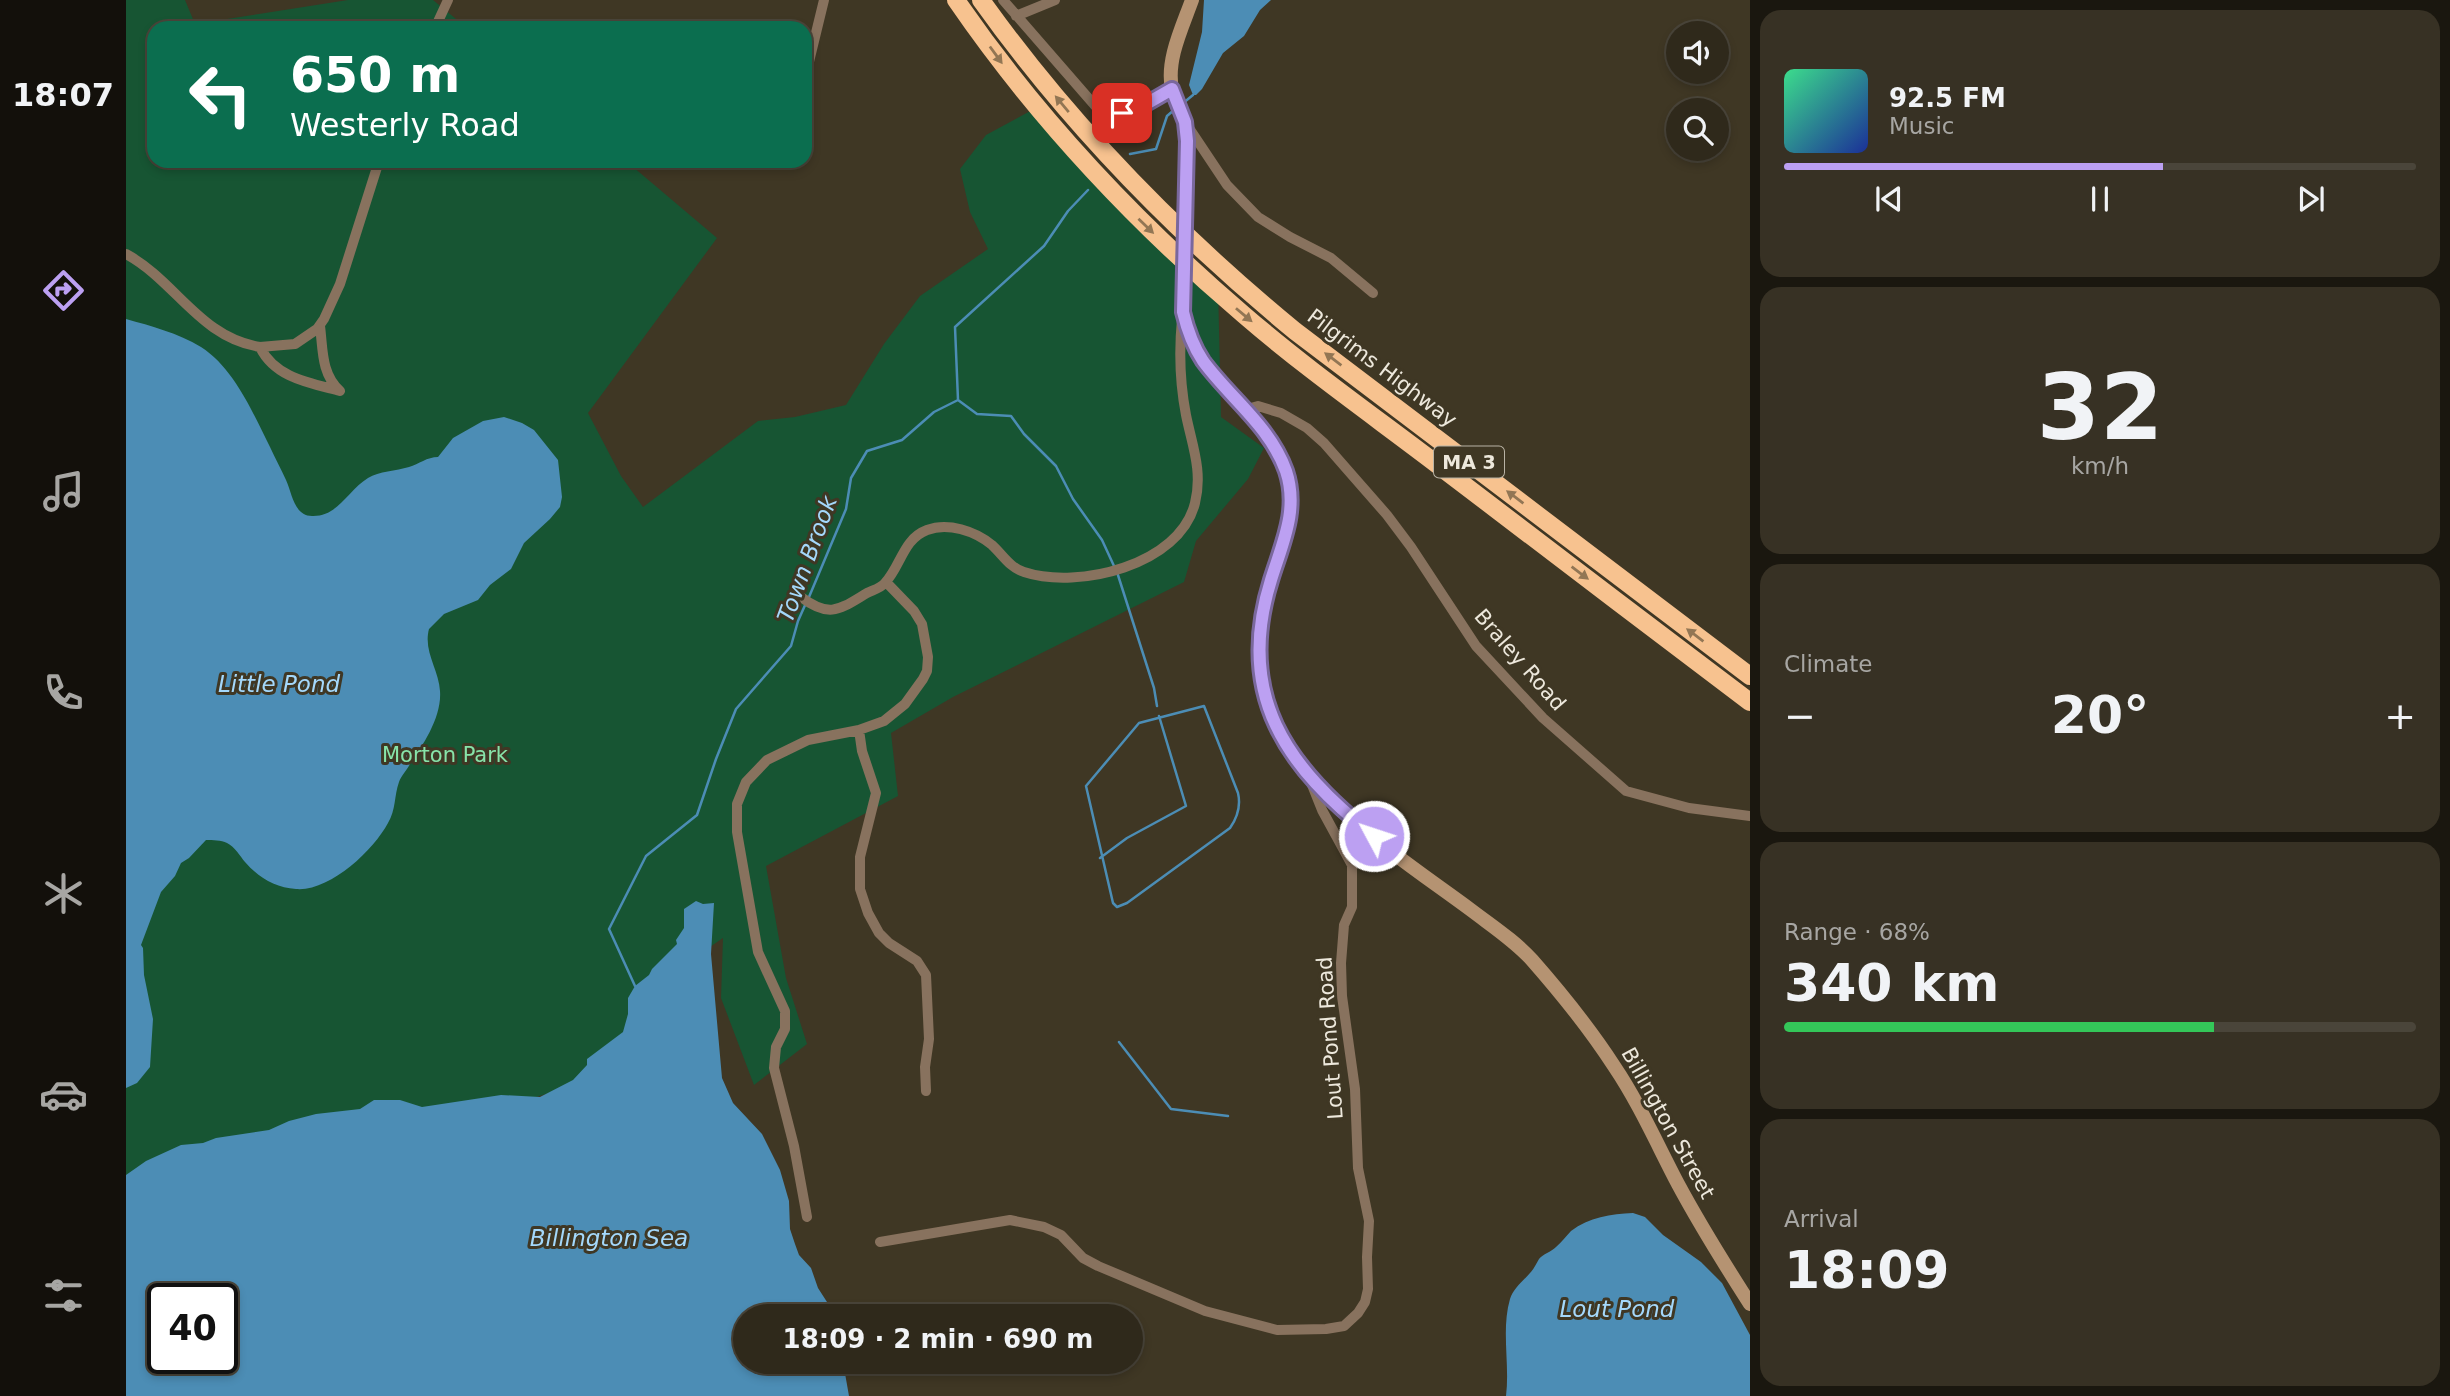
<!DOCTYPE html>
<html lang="en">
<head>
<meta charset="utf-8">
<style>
  :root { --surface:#2f291b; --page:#373124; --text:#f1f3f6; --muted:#a7a6a3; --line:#4a453a; --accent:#bca0f2 }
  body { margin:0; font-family:"DejaVu Sans",sans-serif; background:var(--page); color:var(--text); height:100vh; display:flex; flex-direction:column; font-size:26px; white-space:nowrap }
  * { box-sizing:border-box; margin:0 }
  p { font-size:23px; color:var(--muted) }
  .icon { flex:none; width:38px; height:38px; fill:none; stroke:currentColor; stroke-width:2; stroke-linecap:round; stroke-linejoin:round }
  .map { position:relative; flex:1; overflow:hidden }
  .details { display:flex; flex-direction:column; gap:10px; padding:10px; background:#1a170f; width:700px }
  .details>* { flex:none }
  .guide { position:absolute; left:21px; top:21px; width:665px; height:147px; border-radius:21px; box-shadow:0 4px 10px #0003,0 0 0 2px var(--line); background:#0b6e4f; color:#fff; overflow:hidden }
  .controls { position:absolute; left:1540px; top:21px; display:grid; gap:14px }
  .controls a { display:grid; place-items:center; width:63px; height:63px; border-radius:50%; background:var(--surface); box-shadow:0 4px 10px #0003,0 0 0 2px var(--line); font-size:35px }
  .speed { position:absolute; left:21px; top:1283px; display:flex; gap:14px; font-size:35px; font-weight:700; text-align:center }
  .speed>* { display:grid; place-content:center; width:91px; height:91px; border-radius:50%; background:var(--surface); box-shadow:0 4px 10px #0003,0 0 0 2px var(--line); line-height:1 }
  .speed .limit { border:4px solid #111; border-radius:10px; background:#fff; color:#111 }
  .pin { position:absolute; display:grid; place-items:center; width:60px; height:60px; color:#fff; margin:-30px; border-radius:14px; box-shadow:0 4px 10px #0006 }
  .me { position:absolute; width:77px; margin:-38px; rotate:310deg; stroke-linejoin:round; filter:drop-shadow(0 0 5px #0008) }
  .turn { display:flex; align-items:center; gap:24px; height:147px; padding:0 28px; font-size:32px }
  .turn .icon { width:91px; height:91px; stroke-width:2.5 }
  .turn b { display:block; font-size:49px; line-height:60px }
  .big { font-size:52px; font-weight:600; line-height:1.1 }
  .details .tile { flex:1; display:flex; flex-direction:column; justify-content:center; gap:10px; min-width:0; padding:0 24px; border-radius:21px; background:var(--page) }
  .details .dial { align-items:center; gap:0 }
  .dial b { font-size:91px; line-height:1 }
  .song { display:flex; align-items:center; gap:21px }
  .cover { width:84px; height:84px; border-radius:10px; background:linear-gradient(135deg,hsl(150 70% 55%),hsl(230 70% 35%)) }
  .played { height:7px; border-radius:4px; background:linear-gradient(90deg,var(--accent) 60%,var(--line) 60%) }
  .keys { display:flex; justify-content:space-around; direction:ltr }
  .heat { display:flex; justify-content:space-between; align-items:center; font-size:38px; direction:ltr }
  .charge { height:10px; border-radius:5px; background:linear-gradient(90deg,#34c759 68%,var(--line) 0) }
  .trip { position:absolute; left:607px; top:1304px; width:410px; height:70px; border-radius:35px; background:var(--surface); box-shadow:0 4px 10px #0003,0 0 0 2px var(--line); font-weight:600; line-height:70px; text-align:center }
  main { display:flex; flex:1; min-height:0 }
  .menu { display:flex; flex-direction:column; width:126px; justify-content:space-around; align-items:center; background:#13100b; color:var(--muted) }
  .menu .icon { width:49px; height:49px }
  .menu .current { color:var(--accent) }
  .menu b { font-size:32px; color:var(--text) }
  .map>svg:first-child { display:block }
  .green { fill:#175533 }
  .water { fill:#4c8db5; fill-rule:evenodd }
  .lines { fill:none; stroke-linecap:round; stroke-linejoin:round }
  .stream { stroke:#4c8db5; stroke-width:2.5 }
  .street { stroke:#88725e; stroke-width:10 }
  .secondary { stroke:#b59372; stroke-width:14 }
  .highway { stroke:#f7c28f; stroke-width:18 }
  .oneway { fill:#927654 }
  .route-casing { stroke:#7a689d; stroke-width:18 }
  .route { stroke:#bca0f2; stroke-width:12 }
  .labels { text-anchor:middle; stroke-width:6; stroke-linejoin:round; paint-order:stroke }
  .shield { fill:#3f3724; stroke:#b9b3a5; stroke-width:2 }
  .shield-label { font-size:19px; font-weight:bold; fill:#ede8dc }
  .street-label { font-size:21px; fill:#ede8dc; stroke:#3f3724 }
  .park-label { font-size:21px; fill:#87e3a9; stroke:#3f3724 }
  .water-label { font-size:23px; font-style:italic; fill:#a4d8fb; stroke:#3f3724 }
</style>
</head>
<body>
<main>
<nav class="menu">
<b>18:07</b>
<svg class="icon current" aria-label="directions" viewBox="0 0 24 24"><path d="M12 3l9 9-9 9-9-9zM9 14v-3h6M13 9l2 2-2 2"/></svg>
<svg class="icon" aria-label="music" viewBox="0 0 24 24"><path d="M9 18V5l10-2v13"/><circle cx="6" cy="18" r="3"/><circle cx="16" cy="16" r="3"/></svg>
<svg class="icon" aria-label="phone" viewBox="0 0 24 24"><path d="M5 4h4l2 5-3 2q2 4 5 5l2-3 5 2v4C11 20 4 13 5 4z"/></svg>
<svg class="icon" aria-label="climate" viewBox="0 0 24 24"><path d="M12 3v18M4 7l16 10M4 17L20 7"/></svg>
<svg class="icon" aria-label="car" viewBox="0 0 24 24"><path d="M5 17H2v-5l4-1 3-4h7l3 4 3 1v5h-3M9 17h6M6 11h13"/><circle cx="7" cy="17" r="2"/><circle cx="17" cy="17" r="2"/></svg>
<svg class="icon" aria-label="filters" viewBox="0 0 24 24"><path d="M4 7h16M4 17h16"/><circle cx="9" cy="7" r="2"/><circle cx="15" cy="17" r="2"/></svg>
</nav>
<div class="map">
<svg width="1624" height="1396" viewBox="0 0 1624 1396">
  <rect width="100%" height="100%" fill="#3f3724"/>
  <path class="green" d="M0,0H59L69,24L222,0H307L341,28H28V161H500L591,238L462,413L495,476L517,507L632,421L669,417L720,405L758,344L794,296L862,249L844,212L834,169L860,135L908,109L1092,285L1095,417L1138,448L1122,479L1070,541L1058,582L827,697L765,733L772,796L640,866L660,978L681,1044L628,1085L595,998L597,938L559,964L530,999L445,1086L401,1100L0,1243Z"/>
  <path class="water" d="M1078,0H1145L1134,10L1118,36L1097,53L1076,89L1070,95H1067L1063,85L1076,32Z
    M0,319C25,326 52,333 75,347C108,368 127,413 144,447C149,458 155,469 160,480C166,493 168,516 186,516C212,517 222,490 242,478C253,471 270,471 283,467C293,464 301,457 312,457L327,438L357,421L378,417L396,423L408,430L432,460L436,497L434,507L424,519L398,543L385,569L364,585L352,600L318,614L303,629C297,651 313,670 314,691C316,717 297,745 284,764C281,770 275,776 273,782C268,796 270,810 262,823C247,851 203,892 170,889C149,888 132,877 119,862C114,856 109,847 101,843C95,840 87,840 80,840L63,858L55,863L49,876L35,892L15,945L17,948L18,975L27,1019L24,1067L11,1083L0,1088Z
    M570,901L577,904L588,903L585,954L596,1078L607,1103L636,1134L654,1170L663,1201L664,1229L669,1244L673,1255L685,1268L692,1288L710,1316H620V1362H717L723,1396H0V1175L20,1161L55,1145L77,1143L90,1138L143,1130L163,1121L190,1114L234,1109L248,1100H274L296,1107L375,1095L414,1097L447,1080L461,1065V1059L497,1032L502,1014V998L509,986L523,975L526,969L551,944L550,940L558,928V909ZM96,1298V1358H37V1298Z
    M1507,1213L1519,1217L1537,1235L1575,1262L1596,1283L1624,1335V1396H1380C1384,1364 1375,1330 1384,1299C1387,1289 1397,1281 1404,1273C1408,1269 1410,1264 1413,1259C1417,1254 1425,1252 1430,1247C1436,1242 1440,1236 1445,1231C1463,1217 1485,1214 1507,1213Z"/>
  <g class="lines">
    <path class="stream" d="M1056,104L1067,95
      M1004,154L1030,149L1041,116L1048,110
      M832,400L851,414L885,416L898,434L930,466L947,499L976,540L988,566
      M991,572L1028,688L1031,706
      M683,597L720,509L725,478L741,451L776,440L808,412L832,400L829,327L918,246L942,211L962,190
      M1078,706L1112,793C1115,806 1111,818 1104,828L1001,903L991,907L987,903L960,786L1013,723Z
      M974,858L1001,838L1060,806L1033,716
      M509,986L483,929L520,856L571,815L590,759L610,709L665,646L672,621L680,603
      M993,1042L1045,1109L1102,1116"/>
    <path class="street" d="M877,0L971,108C1000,119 1022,103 1046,89
      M890,16L929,0
      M309,28L322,0
      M679,78L698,0
      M1061,125L1101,185L1132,217L1164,237L1205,258L1247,293
      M0,254C50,281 73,337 134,347C149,378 184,383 214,391
      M194,326C197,349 195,374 214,391
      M134,347L169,344L191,329L198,319L214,284L253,161
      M1121,409L1132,406L1155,413L1181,428L1198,443L1261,515L1285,547L1350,646L1417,718L1500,791L1563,808L1624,816
      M675,597C704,619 714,609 741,593C747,590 755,588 759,583C775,566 777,539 801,530C822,522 849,531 866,545C876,554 884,568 898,572C952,590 1054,565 1069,503C1077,471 1066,445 1060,415C1054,384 1053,350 1056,319
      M733,730L736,751L750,793L734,857V889L742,913L753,933L763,943L791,961L800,975L803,1039L799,1067L800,1091
      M681,1217L668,1146L648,1068L650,1047L659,1029V1011L632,952L611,832V804L620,782L641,760L682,740L733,730L758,721L779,704L797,679L801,671L802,657L796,624L788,611L760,582
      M754,1242L884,1220L918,1227L935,1235L957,1258L972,1266L1079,1311L1151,1330L1200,1329L1218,1326L1232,1313L1239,1302L1242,1289L1241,1257L1243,1221L1232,1168L1229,1089L1216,996L1215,963L1218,925L1226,907V865L1196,810L1186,785"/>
    <path class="secondary" d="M1066,0C1056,28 1040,60 1046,89C1051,109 1060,119 1061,141L1057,312C1062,330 1067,347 1078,362C1108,402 1154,433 1163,486C1168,518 1157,545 1147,575C1128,630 1128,687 1157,740C1194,808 1283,864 1345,910C1366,926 1389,941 1406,960C1435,993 1464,1029 1488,1066C1513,1103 1531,1144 1552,1184C1574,1225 1599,1265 1624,1304"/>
    <path class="highway" d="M830,0C911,118 1009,222 1118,315C1177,366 1242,412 1304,459C1411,541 1517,621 1624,702
      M855,0C944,125 1051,234 1169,331L1624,676"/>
  </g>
  <defs><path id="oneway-solid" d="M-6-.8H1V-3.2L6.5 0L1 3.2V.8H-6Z" transform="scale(1.75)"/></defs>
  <g class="oneway">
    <use href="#oneway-solid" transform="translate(870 55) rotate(54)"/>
    <use href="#oneway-solid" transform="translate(936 104) rotate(-130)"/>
    <use href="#oneway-solid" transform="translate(1020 226) rotate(44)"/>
    <use href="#oneway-solid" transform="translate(1118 315) rotate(40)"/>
    <use href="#oneway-solid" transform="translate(1207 359) rotate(-143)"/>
    <use href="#oneway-solid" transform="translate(1389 497) rotate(-143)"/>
    <use href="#oneway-solid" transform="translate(1454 573) rotate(37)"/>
    <use href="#oneway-solid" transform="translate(1569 635) rotate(-143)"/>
  </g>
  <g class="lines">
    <g class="route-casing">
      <path id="route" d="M996,113L1013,108L1046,89L1059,122L1061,141L1057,312C1061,329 1067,346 1077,361C1104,398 1144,426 1160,471C1173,510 1156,544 1145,580C1109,695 1160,767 1248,836"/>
    </g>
    <use href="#route" class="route"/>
  </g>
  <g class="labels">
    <rect class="shield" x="1308" y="446.5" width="70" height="31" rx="5"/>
    <g class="shield-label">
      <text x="1343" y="469">MA 3</text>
    </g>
    <g class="street-label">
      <text transform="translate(1256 368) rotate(37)" y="7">Pilgrims Highway</text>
      <text transform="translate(1394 660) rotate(49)" y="7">Braley Road</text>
      <text transform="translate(1204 1038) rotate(-94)" y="7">Lout Pond Road</text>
      <text transform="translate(1542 1123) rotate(61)" y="7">Billington Street</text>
    </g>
    <g class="park-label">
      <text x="319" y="762">Morton Park</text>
    </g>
    <g class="water-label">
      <text transform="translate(681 559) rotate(-70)" y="8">Town Brook</text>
      <text x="153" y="692">Little Pond</text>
      <text x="483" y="1246">Billington Sea</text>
      <text x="1491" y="1317">Lout Pond</text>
    </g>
  </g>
</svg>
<div class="controls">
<a><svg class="icon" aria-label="sound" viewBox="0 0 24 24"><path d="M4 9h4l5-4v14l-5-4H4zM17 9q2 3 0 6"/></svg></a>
<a><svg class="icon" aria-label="search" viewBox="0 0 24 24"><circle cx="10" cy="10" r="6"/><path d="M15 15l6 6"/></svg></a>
</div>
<div class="speed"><div class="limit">40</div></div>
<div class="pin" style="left:996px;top:113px;background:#d93025"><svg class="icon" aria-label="arrive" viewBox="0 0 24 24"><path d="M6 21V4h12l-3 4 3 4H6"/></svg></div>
<svg class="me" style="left:1248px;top:836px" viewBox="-20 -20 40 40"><circle r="17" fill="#bca0f2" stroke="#fff" stroke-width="3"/><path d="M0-11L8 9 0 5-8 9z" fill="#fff"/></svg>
<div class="trip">18:09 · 2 min · 690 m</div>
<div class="guide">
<div class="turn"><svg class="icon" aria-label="left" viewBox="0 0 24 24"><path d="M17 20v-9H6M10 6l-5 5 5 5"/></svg><div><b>650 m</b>Westerly Road</div></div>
</div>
</div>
<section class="details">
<div class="tile">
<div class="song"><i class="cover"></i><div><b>92.5 FM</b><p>Music</p></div></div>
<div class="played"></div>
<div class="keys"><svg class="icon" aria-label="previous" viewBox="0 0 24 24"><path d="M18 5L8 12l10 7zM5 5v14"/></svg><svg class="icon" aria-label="pause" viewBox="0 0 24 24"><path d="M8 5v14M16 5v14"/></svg><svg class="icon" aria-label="next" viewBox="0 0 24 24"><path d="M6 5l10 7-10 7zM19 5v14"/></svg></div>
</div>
<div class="tile dial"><b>32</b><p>km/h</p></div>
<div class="tile"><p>Climate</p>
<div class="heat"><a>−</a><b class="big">20°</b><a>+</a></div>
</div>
<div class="tile"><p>Range · 68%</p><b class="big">340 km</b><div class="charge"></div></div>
<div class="tile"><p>Arrival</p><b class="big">18:09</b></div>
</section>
</main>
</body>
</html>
